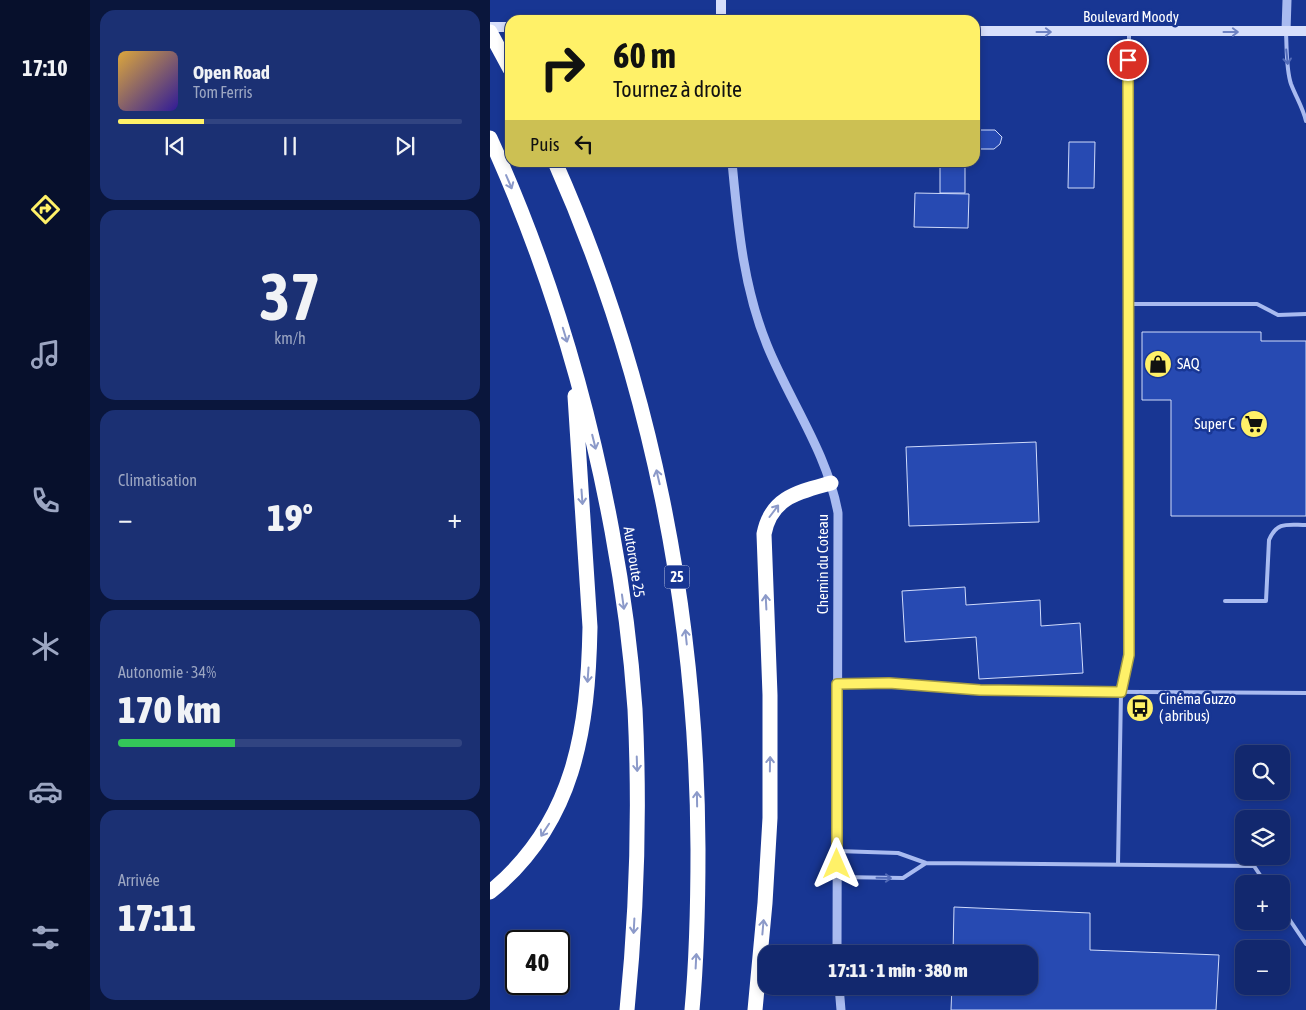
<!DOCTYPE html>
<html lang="fr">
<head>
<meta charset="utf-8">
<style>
  :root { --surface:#12286e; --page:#1b3073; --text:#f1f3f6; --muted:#9ca6c2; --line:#314481; --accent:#fff168 }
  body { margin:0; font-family:"Asap Condensed",sans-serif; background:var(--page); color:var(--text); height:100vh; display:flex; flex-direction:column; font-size:19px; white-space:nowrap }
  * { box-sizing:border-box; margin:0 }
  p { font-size:16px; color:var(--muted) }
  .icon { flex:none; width:28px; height:28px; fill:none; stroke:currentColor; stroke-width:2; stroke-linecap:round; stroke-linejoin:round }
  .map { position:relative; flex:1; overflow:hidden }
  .details { display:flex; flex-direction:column; gap:10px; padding:10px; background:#0a163c; width:400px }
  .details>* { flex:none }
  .banner { position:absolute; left:15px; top:15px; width:475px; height:152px; border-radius:15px; box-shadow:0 2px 8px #0003,0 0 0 1px var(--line); background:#fff168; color:#111; overflow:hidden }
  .buttons { position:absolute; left:745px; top:745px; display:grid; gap:10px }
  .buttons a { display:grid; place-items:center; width:55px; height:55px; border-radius:10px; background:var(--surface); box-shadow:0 2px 8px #0003,0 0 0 1px var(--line); font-size:25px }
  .speed { position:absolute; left:15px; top:930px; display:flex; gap:10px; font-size:25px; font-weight:700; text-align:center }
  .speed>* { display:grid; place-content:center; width:65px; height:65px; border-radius:50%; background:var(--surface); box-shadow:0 2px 8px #0003,0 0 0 1px var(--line); line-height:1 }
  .speed .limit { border:2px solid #111; border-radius:8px; background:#fff; color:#111 }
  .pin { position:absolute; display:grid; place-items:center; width:42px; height:42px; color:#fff; margin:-21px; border:2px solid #fff; border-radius:50%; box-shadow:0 1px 5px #0007 }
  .me { position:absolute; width:55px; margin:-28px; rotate:0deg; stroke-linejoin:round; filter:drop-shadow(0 0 4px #0008) }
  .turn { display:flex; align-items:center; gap:18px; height:105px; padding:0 25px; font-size:22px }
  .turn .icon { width:65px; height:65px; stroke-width:2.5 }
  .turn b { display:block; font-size:35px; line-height:42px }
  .then { display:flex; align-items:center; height:48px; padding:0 25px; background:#0003; gap:10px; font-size:19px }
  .big { font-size:38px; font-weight:800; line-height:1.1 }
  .details .tile { flex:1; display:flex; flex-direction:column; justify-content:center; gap:8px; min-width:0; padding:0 18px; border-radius:15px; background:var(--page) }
  .details .dial { align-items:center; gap:0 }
  .dial b { font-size:65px; line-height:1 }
  .song { display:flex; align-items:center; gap:15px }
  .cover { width:60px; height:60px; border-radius:8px; background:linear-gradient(135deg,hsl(40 70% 55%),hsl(250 70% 35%)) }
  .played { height:5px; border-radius:2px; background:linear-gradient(90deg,var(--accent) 25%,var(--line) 25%) }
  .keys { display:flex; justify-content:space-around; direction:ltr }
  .heat { display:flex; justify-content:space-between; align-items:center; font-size:28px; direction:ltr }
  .charge { height:8px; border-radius:4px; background:linear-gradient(90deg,#34c759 34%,var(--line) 0) }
  .trip { position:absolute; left:268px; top:945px; width:280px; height:50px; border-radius:15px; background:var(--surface); box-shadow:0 2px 8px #0003,0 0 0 1px var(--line); font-weight:800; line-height:50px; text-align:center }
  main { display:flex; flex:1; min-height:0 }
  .tab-bar { display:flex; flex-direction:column; width:90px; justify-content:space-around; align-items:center; background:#07102c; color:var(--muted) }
  .tab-bar .icon { width:35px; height:35px }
  .tab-bar .selected { color:var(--accent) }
  .tab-bar b { font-size:22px; color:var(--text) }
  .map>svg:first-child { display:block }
  .building { fill:#274ab2; stroke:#d0dbfb }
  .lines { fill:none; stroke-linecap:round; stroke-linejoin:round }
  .service { stroke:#a9bbf0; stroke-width:4 }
  .tertiary { stroke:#a9bbf0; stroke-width:9 }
  .secondary { stroke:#d7dffb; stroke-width:10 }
  .motorway { stroke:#fff; stroke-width:15 }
  .oneway { stroke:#6e82c2 }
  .oneway2 { stroke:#526bb8 }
  .oneway3 { stroke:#8c9ac9 }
  .route-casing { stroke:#a69d44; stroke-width:12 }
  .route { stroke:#fff168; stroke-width:9 }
  .labels { text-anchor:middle; stroke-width:5; stroke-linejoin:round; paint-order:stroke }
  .shield { fill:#183693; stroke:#bac3df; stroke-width:1 }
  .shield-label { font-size:14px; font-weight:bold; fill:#fff }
  .street-label { font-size:15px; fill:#fff; stroke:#183693 }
  .poi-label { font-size:15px; fill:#fff; stroke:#183693; text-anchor:start }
</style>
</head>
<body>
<main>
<nav class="tab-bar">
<b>17:10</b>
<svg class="icon selected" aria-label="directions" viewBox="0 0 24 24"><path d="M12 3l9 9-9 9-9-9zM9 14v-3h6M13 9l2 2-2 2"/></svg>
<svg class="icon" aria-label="music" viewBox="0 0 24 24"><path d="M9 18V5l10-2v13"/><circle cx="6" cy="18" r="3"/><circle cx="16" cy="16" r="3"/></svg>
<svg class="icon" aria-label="phone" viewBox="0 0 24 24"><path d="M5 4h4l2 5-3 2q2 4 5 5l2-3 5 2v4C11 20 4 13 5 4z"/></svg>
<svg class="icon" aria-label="climate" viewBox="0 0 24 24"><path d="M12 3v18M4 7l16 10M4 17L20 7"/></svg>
<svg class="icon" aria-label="car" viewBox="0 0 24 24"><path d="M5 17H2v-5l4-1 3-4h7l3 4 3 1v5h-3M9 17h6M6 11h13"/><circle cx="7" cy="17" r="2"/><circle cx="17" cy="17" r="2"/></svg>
<svg class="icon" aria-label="filters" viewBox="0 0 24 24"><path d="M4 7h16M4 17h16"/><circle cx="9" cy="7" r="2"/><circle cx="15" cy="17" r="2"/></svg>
</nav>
<section class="details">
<div class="tile">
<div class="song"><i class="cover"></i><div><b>Open Road</b><p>Tom Ferris</p></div></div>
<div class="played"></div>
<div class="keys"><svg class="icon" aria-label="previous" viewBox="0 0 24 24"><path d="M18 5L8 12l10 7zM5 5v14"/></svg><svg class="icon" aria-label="pause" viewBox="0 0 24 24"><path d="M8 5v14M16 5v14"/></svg><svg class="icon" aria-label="next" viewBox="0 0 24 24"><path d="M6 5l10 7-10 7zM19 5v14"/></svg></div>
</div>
<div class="tile dial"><b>37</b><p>km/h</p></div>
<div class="tile"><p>Climatisation</p>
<div class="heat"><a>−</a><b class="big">19°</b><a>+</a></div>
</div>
<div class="tile"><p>Autonomie · 34%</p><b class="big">170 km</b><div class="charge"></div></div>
<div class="tile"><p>Arrivée</p><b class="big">17:11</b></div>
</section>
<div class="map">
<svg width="816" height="1010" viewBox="0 0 816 1010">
  <rect width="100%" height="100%" fill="#183693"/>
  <path class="building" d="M485,130H505L512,137L510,144L504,149H485Z
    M579,142H605L604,188H578Z
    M450,162H475V193H450Z
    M425,193L479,194L478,228L424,227Z
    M652,332H771V341H816V516H681V400H652Z
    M546,442L549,522L419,526L416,447Z
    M475,587L476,605L550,600L551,626L590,623L593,673L489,679L486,637L415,642L412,591Z
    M464,907L600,913V950L729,955L726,1010H461L462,986H539V954H463Z"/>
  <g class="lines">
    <path class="service" d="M796,33C797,50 796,69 801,84C806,97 813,108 816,121
      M354,162L356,163
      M640,304H767L788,315L816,314
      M735,601H776L779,540C787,521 798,525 816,525
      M349,684L399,683L490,691L816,693
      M347,851L408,853L436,863L764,866L776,884
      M628,864L631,692L639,655V32
      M348,877L413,878L436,863
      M791,907L816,944"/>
    <path class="tertiary" d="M796,31L797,0
      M242,162C248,225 253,286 277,345C300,402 337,452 348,513L347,954
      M349,986L351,1010"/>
    <path class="secondary" d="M231,0V20
      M0,27H20
      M485,31H816"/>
    <path class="motorway" d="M0,32L20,69
      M0,138C57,263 97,396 122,531C133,590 141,650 145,709C150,810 147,910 137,1010
      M65,162C161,378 207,613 208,849C208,903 207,956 202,1010
      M0,892C85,823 98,729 100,627L85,396
      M265,1010L275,903L280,818V695L274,534C281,497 309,492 341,483"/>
  </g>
  <defs><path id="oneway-shaft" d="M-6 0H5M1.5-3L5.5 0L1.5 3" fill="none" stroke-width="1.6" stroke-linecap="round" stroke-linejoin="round" transform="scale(1.25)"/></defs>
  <g class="oneway">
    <use href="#oneway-shaft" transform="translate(554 32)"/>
    <use href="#oneway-shaft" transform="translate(741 32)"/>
  </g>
  <g class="oneway2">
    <use href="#oneway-shaft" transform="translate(797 57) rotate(84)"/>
    <use href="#oneway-shaft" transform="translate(394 878) rotate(1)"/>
  </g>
  <g class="oneway3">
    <use href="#oneway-shaft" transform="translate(19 182) rotate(67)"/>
    <use href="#oneway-shaft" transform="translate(75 335) rotate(73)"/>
    <use href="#oneway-shaft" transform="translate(104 442) rotate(76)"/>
    <use href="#oneway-shaft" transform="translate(168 477) rotate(-103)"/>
    <use href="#oneway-shaft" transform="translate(92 497) rotate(86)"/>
    <use href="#oneway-shaft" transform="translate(284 511) rotate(-53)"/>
    <use href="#oneway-shaft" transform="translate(133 602) rotate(82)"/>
    <use href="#oneway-shaft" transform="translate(276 602) rotate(-93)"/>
    <use href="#oneway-shaft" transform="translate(196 637) rotate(-96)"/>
    <use href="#oneway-shaft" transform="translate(98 675) rotate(94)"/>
    <use href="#oneway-shaft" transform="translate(147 764) rotate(88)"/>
    <use href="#oneway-shaft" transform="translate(280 764) rotate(-89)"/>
    <use href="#oneway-shaft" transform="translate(207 799) rotate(-91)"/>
    <use href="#oneway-shaft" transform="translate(55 830) rotate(123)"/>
    <use href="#oneway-shaft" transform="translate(144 926) rotate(93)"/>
    <use href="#oneway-shaft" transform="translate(273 927) rotate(-85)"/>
    <use href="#oneway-shaft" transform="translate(206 961) rotate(-87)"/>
  </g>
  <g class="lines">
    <g class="route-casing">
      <path id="route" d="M347,864V684L399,683L490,690L631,692L639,655L638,60"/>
    </g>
    <use href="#route" class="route"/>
  </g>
  <defs>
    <g id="shop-disc" transform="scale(1.4375)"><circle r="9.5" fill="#fff168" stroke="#183693"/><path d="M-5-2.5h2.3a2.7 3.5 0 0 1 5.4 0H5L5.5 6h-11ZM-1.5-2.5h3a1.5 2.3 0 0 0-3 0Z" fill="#111"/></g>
    <g id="supermarket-disc" transform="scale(1.4375)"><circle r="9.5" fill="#fff168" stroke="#183693"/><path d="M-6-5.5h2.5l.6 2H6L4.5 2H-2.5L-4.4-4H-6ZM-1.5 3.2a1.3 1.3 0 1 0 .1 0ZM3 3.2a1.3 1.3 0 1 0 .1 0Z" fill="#111"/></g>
    <g id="bus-disc" transform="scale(1.4375)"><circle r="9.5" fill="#fff168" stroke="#183693"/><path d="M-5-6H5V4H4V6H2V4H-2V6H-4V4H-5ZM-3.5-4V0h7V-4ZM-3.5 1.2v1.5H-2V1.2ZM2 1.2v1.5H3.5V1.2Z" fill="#111"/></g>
  </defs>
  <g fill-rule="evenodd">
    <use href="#shop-disc" x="668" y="364"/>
    <use href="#supermarket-disc" x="764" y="424"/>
    <use href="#bus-disc" x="650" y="708"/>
  </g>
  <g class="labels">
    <rect class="shield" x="174.5" y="565.5" width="25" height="23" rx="4"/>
    <g class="shield-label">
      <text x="187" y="582">25</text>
    </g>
    <g class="street-label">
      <text x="641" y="22">Boulevard Moody</text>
      <text transform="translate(144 562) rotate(81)" y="5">Autoroute 25</text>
      <text transform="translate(333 564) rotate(-90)" y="5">Chemin du Coteau</text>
    </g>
    <g class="poi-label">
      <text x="687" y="369">SAQ</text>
      <text x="745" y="429" text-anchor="end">Super C</text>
      <text x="669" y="704">Cinéma Guzzo<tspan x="669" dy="17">( abribus)</tspan></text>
    </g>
  </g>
</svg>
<div class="buttons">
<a><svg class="icon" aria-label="search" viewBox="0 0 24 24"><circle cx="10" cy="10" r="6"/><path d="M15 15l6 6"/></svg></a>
<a><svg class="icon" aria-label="layers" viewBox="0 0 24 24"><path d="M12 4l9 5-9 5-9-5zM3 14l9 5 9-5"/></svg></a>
<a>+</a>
<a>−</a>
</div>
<div class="speed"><div class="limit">40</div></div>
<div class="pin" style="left:638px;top:60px;background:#d93025"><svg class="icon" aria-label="arrive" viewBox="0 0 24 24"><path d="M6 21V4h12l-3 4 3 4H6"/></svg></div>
<svg class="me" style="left:347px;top:864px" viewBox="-20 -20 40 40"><path d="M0-17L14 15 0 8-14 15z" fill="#fff168" stroke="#fff" stroke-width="4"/></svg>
<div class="trip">17:11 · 1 min · 380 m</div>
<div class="banner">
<div class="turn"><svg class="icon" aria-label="right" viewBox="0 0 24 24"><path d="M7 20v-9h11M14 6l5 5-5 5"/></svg><div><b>60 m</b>Tournez à droite</div></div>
<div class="then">Puis<svg class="icon" aria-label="left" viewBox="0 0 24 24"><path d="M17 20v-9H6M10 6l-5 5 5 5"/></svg></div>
</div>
</div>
</main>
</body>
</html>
